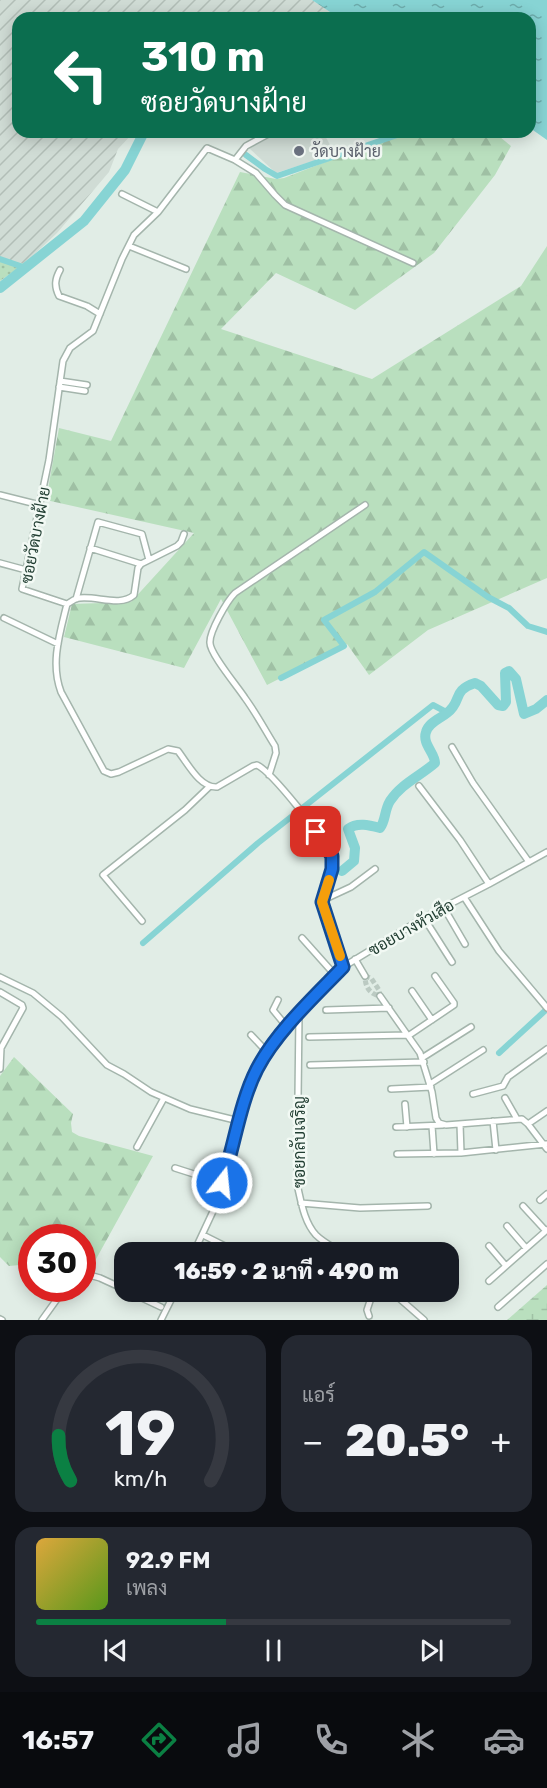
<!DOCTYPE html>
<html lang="th">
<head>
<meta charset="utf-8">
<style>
  :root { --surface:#171b24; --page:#242831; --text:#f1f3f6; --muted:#9ea1a6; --line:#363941; --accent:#0b8043 }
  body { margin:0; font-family:Rubik,Sarabun,sans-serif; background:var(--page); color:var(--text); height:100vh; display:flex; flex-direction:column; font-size:22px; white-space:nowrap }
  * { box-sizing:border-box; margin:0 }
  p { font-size:20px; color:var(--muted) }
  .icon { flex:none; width:33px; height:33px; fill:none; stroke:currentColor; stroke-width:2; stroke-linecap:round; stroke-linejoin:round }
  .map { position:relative; height:1320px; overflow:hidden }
  .side { display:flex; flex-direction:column; gap:15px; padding:15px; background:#0d0f14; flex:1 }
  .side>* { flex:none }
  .banner { position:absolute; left:12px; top:12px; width:524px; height:126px; border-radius:18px; box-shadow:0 3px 15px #0003; background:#0b6e4f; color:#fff; overflow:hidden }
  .speed { position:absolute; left:18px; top:1224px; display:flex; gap:12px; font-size:30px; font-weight:700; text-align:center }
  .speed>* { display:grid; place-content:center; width:78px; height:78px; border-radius:50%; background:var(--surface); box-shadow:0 3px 15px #0003; line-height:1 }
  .speed .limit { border:9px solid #d22; background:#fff; color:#111 }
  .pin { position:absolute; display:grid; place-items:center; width:51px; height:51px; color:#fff; margin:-26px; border-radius:12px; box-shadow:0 3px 9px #0006 }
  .me { position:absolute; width:66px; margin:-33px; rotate:16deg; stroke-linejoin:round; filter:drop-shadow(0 0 4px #0008) }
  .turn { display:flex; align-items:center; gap:21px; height:126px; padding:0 30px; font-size:27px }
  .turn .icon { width:78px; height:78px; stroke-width:2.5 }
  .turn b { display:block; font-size:42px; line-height:51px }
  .big { font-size:45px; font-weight:800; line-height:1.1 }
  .side .tile { flex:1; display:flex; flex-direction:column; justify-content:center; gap:9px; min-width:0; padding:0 21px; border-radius:18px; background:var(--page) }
  .side .dial { align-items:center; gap:0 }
  .dial svg { height:156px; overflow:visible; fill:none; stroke:var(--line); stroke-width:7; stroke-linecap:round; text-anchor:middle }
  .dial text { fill:var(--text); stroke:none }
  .song { display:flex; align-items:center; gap:18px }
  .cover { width:72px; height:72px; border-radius:9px; background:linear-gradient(135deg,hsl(40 70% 55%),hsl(90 70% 35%)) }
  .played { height:6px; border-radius:3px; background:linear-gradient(90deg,var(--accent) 40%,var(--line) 40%) }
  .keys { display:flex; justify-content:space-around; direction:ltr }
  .heat { display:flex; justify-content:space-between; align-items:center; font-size:33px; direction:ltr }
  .side .tiles { flex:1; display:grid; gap:15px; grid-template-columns:1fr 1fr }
  .tile:last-child { grid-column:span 2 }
  .trip { position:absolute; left:114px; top:1242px; width:345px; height:60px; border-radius:18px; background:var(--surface); box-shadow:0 3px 15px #0003; font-weight:800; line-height:60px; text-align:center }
  .dock { display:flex; height:96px; justify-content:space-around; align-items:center; background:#090b0e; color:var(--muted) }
  .dock .icon { width:42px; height:42px }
  .dock .selected { color:var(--accent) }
  .dock b { font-size:27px; color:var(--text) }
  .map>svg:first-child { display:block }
  .built { fill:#d0dcd5 }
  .industrial { fill:url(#industrial-furrows) }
  .forest { fill:url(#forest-firs) }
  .wetland { fill:url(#wetland-marsh) }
  .park { fill:url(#park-dots) }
  .water { fill:url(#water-ripples) }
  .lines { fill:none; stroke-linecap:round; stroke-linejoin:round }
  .canal { stroke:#87d4d4; stroke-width:6 }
  .river { stroke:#87d4d4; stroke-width:10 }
  .minor-tunnel { stroke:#bbcac2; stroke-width:5; stroke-dasharray:5 2.5; stroke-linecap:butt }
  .minor-casing { stroke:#a4b5ac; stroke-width:8 }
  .minor { stroke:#fff; stroke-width:5 }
  .route-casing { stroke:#114b97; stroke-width:15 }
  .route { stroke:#1a73e8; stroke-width:10 }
  .slow { stroke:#f59e0b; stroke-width:10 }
  .worship-dot { fill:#6b7280; stroke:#f2f9f4; stroke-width:2 }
  .labels { text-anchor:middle; stroke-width:5; stroke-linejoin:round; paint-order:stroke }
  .worship-label { font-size:16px; fill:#5b616d; stroke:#f2f9f4; text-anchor:start }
  .street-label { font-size:16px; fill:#213e32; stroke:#f2f9f4 }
</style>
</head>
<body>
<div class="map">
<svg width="547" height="1320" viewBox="0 0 547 1320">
  <defs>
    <pattern id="industrial-furrows" width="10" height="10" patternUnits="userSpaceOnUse" patternTransform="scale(1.5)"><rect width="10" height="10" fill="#d0dcd5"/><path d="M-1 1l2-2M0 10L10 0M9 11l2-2" fill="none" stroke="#b2beb7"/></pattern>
    <pattern id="forest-firs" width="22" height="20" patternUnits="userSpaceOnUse" patternTransform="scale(1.5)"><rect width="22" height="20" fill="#b9dfbe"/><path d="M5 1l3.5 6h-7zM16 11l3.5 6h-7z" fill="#9fc0a4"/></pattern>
    <pattern id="wetland-marsh" width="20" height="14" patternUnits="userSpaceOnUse" patternTransform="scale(1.5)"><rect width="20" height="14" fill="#b9dfbe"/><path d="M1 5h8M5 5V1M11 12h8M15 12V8" fill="none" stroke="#9fc0a4"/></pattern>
    <pattern id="park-dots" width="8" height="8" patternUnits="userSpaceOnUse" patternTransform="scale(1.5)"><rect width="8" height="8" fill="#b9dfbe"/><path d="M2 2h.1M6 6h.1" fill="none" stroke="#9fc0a4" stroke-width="1.8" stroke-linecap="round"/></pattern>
    <pattern id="water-ripples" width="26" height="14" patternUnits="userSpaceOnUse" patternTransform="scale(1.5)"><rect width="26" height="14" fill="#87d4d4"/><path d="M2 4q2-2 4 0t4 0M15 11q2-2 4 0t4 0" fill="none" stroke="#6eadad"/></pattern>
  </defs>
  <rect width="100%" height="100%" fill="#e1ede6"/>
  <path class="built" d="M282,132H323L335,154L276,173L249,148Z"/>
  <path class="industrial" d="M0,0H312L339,18H18V132H134L118,149L109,172L57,233L24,264L0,257Z"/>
  <path class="forest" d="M413,132H494L511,146L495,175L434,253L355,310L276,273L221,329L372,379L521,286L547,246V578L428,630L369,675L347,644L267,685L221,599L184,668L64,637L72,604L131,602L194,533L46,500L59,428L111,441L240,172L276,179L284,178L359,149Z
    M14,1057L73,1114L71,1123L72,1132L79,1136L153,1156L90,1270H83L82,1238H32L31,1264L9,1266L0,1257V1076Z"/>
  <path class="wetland" d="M547,1285V1320H507Z"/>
  <path class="park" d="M0,257L24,264L0,281Z"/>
  <path class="water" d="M312,0H547V140L530,128V18H339Z"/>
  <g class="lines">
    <path class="canal" d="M246,155L265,169L277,176L406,132
      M0,259L26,268
      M281,678L344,646L324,620L375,592L424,552L488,597L509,608L528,626L547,632
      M143,943L258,843L433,705L448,713
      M499,1053L547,1009"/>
    <path class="river" d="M0,288L84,221L125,170L144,132
      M342,871L354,861L355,848L348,829C357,822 369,825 380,828C386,820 384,811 390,801C401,784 420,776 435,763C435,753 422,744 426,732C429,722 440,719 447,713C463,701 451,691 475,683L481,686L498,705L503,706L506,702L505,673L509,671L516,679L524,714L536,709L547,700"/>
    <path class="minor-tunnel" d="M365,976L371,978L379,990L380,996C369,994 365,986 365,976Z"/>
    <g class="minor-casing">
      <path id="minor" d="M272,132L246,146L235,160L207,148L158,212L134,235L122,259L93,331L70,348L63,361L49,460L22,589L67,604C60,633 50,663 61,692L104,771L111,774L119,772L168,749L178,751C188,764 200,788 217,787L253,766L257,765C272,772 327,841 332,857C337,872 323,887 323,901C322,914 338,952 343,967
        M235,160L256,173L275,195L285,205L413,263
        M122,194L158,212
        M129,246L186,269
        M60,270C55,279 54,286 59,296L87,306L100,314
        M60,381L87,385
        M59,387L85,391
        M0,495L40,505
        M90,548L141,564
        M0,563L26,570
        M76,599L98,522L142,534L149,560
        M67,604C71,602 75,598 80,598C98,596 120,607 134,595L138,568L141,564L177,546L181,542L184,534
        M4,618L58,644
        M452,747L473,783L529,862
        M269,775L276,753L275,746C265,730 256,713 245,698C238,687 210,654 210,643C209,632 227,601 235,593L365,505
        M419,786L460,840L489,884
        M464,897L499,951L547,1008
        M323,900L351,887L375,869
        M444,908L465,944
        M424,918L452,962
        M142,921L103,875L185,810L209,787
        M302,938L335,975
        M355,959L365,976
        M0,977L33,993L62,1017L107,1065L124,1074L151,1092L190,1109L239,1121
        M412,991L432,1020
        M0,992L22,1005L23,1008L1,1048L0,1069
        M380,996L420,1053L432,1092L436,1118L439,1123L446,1125L522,1119L528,1124L547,1149
        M278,1000L273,1010L287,1027
        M326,1010L389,1008
        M299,1014L297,1184C301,1201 304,1222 316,1235C323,1242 333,1247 341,1252
        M251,1035L268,1053
        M408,1036L454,1005V1003L435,976
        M309,1037L408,1035
        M422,1058L471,1027
        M310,1065L424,1062
        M430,1084L483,1050
        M391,1089L431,1087
        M473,1094L503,1086L508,1077L547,1049
        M505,1098L517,1119
        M405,1104L407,1127
        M493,1121L496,1150
        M460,1124L461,1153
        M528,1124L547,1111
        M432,1126L434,1154
        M396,1127L443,1125
        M137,1147L164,1098
        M397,1154L461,1153L546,1144
        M175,1168L222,1183
        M540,1200L547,1194
        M301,1203L360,1208L428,1206
        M523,1206L546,1231
        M507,1226L526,1248
        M203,1235L237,1252
        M489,1246L506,1266
        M194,1252L215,1207L254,1077L263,1059L287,1027L343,967L425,917L489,884L547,852
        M82,1273L100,1278L124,1289
        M489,1281L547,1230
        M129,1292L161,1307
        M392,1292L424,1320
        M498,1307L547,1264
        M369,1316L367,1310L373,1292
        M0,1319L2,1320
        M42,1320L65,1288
        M161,1320L175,1292"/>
    </g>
    <use href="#minor" class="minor"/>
  </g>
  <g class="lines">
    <g class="route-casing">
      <path id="route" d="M222,1183C234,1147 240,1102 257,1069C276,1032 315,996 343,967L322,902L332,869V856L316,832"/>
    </g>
    <use href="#route" class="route"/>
    <path class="slow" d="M329,880L322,902L340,956"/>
  </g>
  <circle class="worship-dot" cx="299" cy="151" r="6"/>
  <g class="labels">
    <g class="worship-label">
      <text x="311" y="157">วัดบางฝ้าย</text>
    </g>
    <g class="street-label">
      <text transform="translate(35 535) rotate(-79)" y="6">ซอยวัดบางฝ้าย</text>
      <text transform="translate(411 927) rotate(-30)" y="6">ซอยบางหัวเสือ</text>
      <text transform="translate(299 1142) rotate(-90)" y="6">ซอยกลับเจริญ</text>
    </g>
  </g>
</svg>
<div class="speed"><div class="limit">30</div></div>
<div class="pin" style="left:316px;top:832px;background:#d93025"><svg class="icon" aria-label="arrive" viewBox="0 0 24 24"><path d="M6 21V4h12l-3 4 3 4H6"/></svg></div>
<svg class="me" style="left:222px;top:1183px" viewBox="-20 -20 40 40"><circle r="17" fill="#1a73e8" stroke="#fff" stroke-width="3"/><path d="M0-11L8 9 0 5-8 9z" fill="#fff"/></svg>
<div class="trip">16:59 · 2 นาที · 490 m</div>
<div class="banner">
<div class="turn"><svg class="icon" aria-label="left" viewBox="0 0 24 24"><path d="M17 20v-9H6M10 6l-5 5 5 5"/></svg><div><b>310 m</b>ซอยวัดบางฝ้าย</div></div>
</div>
</div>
<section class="side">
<div class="tiles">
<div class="tile dial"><svg viewBox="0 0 100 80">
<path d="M14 69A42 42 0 1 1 86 69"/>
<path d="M14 69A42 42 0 0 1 8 46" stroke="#0b8043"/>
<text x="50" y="56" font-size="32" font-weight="700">19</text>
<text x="50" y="72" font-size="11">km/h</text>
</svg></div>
<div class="tile"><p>แอร์</p>
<div class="heat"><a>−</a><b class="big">20.5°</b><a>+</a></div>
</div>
<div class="tile">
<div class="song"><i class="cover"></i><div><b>92.9 FM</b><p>เพลง</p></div></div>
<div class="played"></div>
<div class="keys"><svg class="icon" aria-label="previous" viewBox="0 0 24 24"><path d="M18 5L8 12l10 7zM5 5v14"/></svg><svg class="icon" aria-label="pause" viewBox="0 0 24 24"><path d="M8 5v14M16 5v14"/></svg><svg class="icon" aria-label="next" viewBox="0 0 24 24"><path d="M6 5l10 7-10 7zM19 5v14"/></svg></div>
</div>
</div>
</section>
<nav class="dock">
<b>16:57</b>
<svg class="icon selected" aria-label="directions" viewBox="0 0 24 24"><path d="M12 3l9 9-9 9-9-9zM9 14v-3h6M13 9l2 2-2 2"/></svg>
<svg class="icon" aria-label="music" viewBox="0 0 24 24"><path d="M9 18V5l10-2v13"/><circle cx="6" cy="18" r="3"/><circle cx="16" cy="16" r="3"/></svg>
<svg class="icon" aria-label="phone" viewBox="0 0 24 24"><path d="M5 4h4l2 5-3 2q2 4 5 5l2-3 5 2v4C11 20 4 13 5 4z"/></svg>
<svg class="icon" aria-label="climate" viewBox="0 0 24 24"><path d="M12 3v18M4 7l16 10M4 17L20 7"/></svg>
<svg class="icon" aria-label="car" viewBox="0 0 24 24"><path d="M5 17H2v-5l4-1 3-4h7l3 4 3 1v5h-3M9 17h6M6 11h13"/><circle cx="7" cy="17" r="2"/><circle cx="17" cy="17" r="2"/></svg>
</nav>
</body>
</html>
